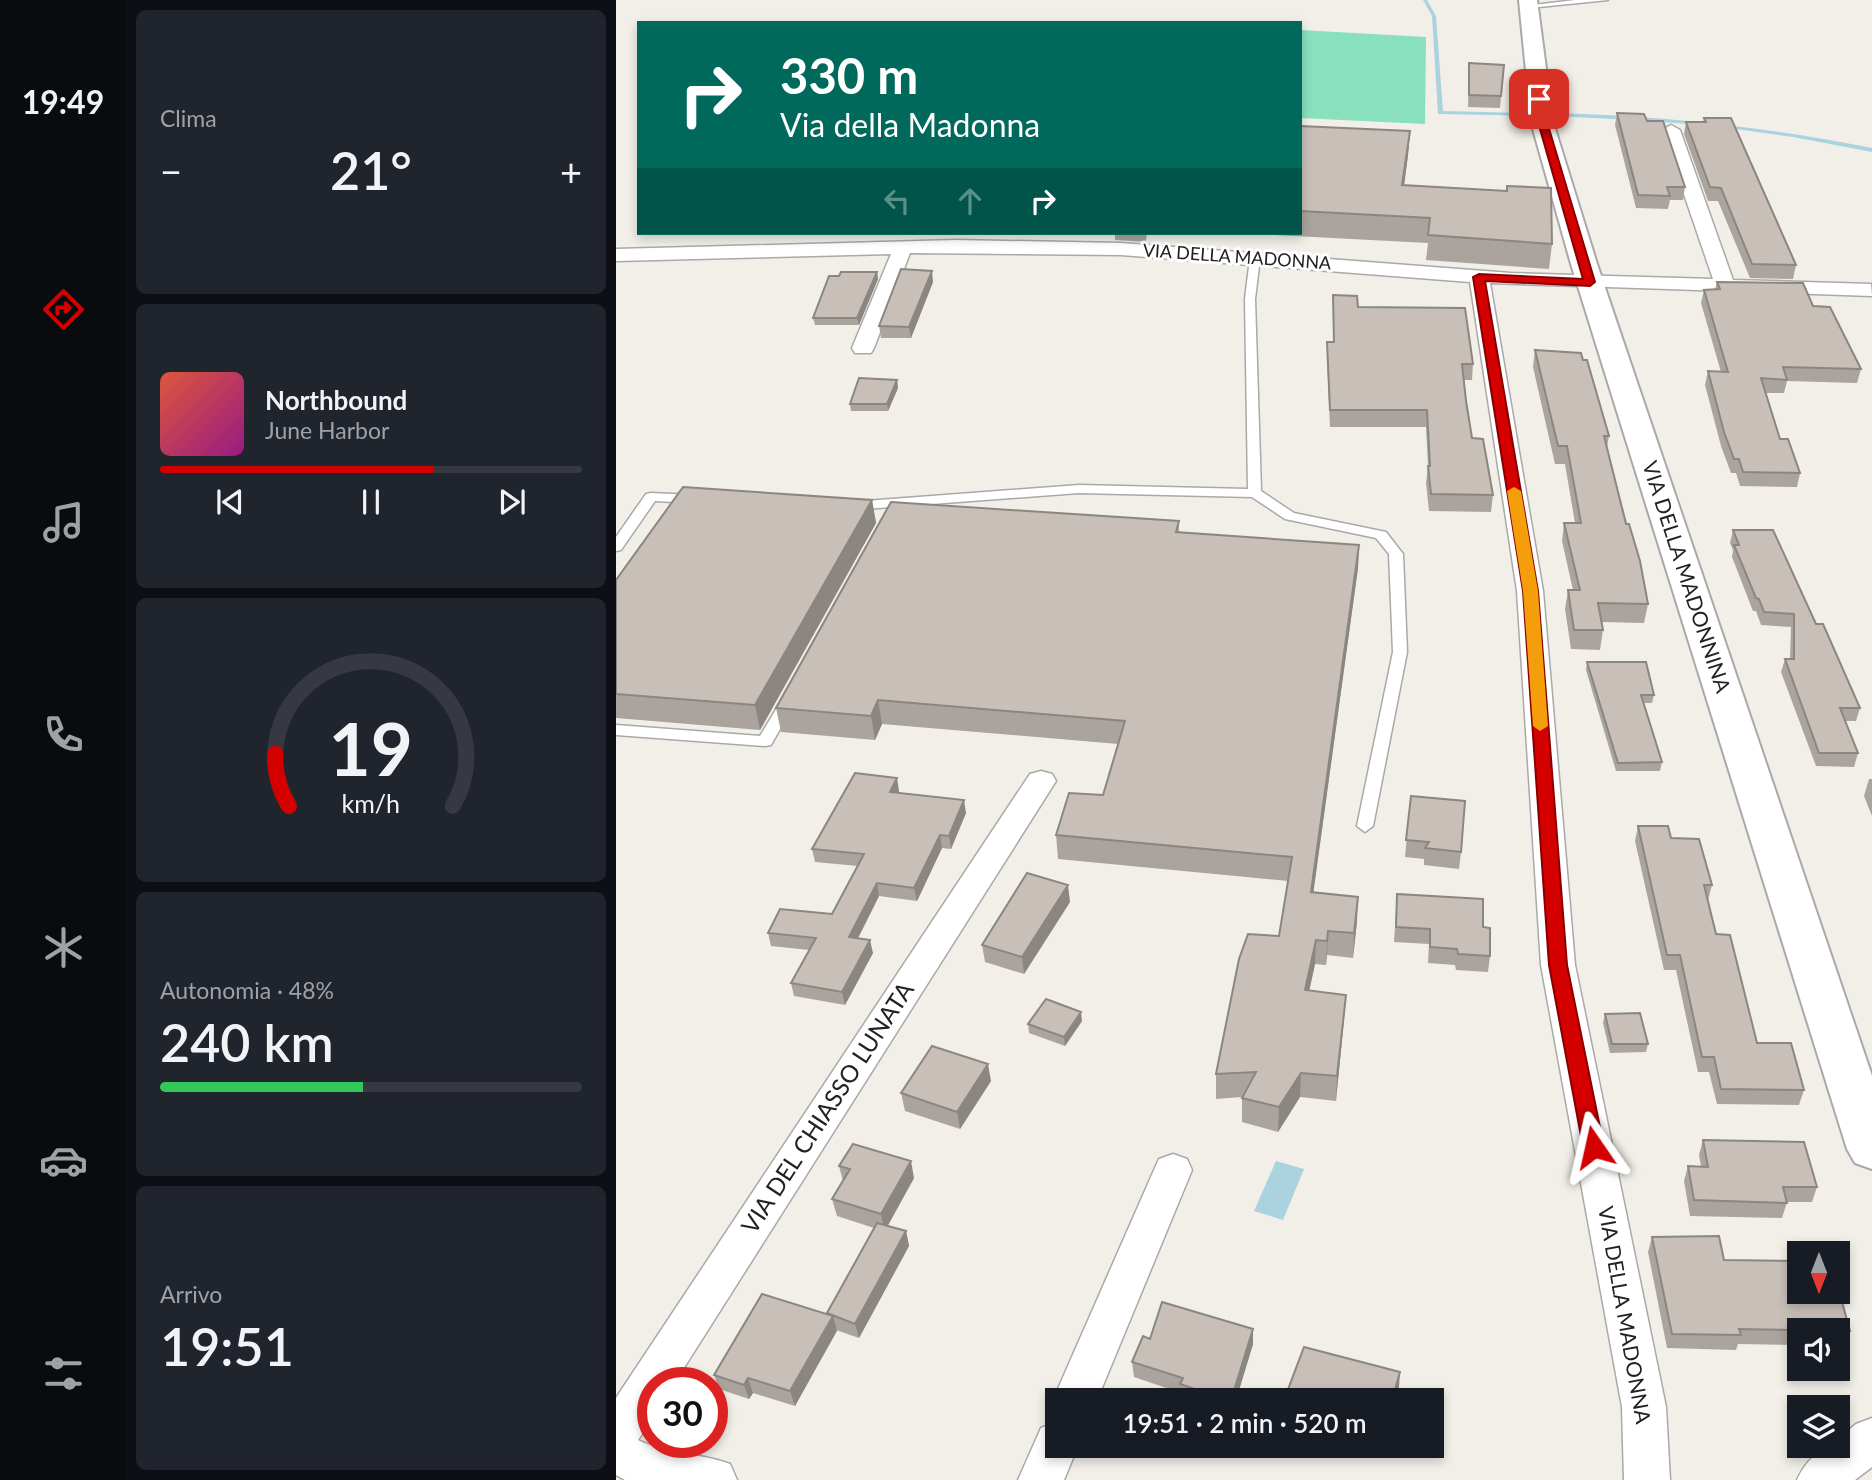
<!DOCTYPE html>
<html lang="it">
<head>
<meta charset="utf-8">
<style>
  :root { --surface:#171b24; --page:#20242c; --text:#f1f3f6; --muted:#9ea1a6; --line:#363941; --accent:#d40000 }
  body { margin:0; font-family:Lato,sans-serif; background:var(--page); color:var(--text); height:100vh; display:flex; flex-direction:column; font-size:26px; white-space:nowrap }
  * { box-sizing:border-box; margin:0 }
  p { font-size:23px; color:var(--muted) }
  .icon { flex:none; width:38px; height:38px; fill:none; stroke:currentColor; stroke-width:2; stroke-linecap:round; stroke-linejoin:round }
  .map { position:relative; flex:1; overflow:hidden }
  .details { display:flex; flex-direction:column; gap:10px; padding:10px; background:#0d0f14; width:490px }
  .details>* { flex:none }
  .banner { position:absolute; left:21px; top:21px; width:665px; height:214px; border-radius:0px; box-shadow:0 4px 10px #0003; background:#00695c; color:#fff; overflow:hidden }
  .needle { width:46px; rotate:180deg }
  .buttons { position:absolute; left:1171px; top:1241px; display:grid; gap:14px }
  .buttons a { display:grid; place-items:center; width:63px; height:63px; border-radius:0px; background:var(--surface); box-shadow:0 4px 10px #0003; font-size:35px }
  .speed { position:absolute; left:21px; top:1367px; display:flex; gap:14px; font-size:35px; font-weight:700; text-align:center }
  .speed>* { display:grid; place-content:center; width:91px; height:91px; border-radius:50%; background:var(--surface); box-shadow:0 4px 10px #0003; line-height:1 }
  .speed .limit { border:10px solid #d22; background:#fff; color:#111 }
  .pin { position:absolute; display:grid; place-items:center; width:60px; height:60px; color:#fff; margin:-30px; border-radius:14px; box-shadow:0 4px 10px #0006 }
  .me { position:absolute; width:77px; margin:-38px; rotate:349deg; stroke-linejoin:round; filter:drop-shadow(0 0 5px #0008) }
  .turn { display:flex; align-items:center; gap:24px; height:147px; padding:0 28px; font-size:32px }
  .turn .icon { width:91px; height:91px; stroke-width:2.5 }
  .turn b { display:block; font-size:49px; line-height:60px }
  .lanes { display:flex; align-items:center; height:66px; padding:0 28px; background:#0003; justify-content:center; gap:35px; direction:ltr }
  .lanes .off { opacity:.35 }
  .big { font-size:52px; font-weight:600; line-height:1.1 }
  .details .widget { flex:1; display:flex; flex-direction:column; justify-content:center; gap:10px; min-width:0; padding:0 24px; border-radius:10px; background:var(--page) }
  .details .dial { align-items:center; gap:0 }
  .dial svg { height:182px; overflow:visible; fill:none; stroke:var(--line); stroke-width:7; stroke-linecap:round; text-anchor:middle }
  .dial text { fill:var(--text); stroke:none }
  .song { display:flex; align-items:center; gap:21px }
  .cover { width:84px; height:84px; border-radius:10px; background:linear-gradient(135deg,hsl(10 70% 55%),hsl(310 70% 35%)) }
  .played { height:7px; border-radius:4px; background:linear-gradient(90deg,var(--accent) 65%,var(--line) 65%) }
  .keys { display:flex; justify-content:space-around; direction:ltr }
  .heat { display:flex; justify-content:space-between; align-items:center; font-size:38px; direction:ltr }
  .charge { height:10px; border-radius:5px; background:linear-gradient(90deg,#34c759 48%,var(--line) 0) }
  .trip { position:absolute; left:429px; top:1388px; width:399px; height:70px; border-radius:0px; background:var(--surface); box-shadow:0 4px 10px #0003; font-weight:600; line-height:70px; text-align:center }
  main { display:flex; flex:1; min-height:0 }
  .dock { display:flex; flex-direction:column; width:126px; justify-content:space-around; align-items:center; background:#090b0e; color:var(--muted) }
  .dock .icon { width:49px; height:49px }
  .dock .active { color:var(--accent) }
  .dock b { font-size:32px; color:var(--text) }
  .map>svg:first-child { display:block }
  .pitch { fill:#88e0be }
  .water { fill:#aad3df }
  .lines { fill:none; stroke-linecap:round; stroke-linejoin:round }
  .stream { fill:#aad3df; fill-rule:evenodd }
  .service-casing { stroke:#a9a9a9; stroke-width:3 }
  .minor-casing { stroke:#a9a9a9; stroke-width:3 }
  .tertiary-casing { stroke:#a9a9a9; stroke-width:4 }
  .service { fill:#fff; fill-rule:evenodd }
  .minor { fill:#fff; fill-rule:evenodd }
  .tertiary { fill:#fff; fill-rule:evenodd }
  .wall { fill:#aba49e }
  .shaded-wall { fill:#8b8681 }
  .building { fill:#c7bfb8; stroke:#8b8681; stroke-width:2 }
  .route { fill:#d40000; stroke:#8a0000; stroke-width:2 }
  .slow { fill:#f59e0b }
  .labels { text-anchor:middle; stroke-width:6; stroke-linejoin:round; paint-order:stroke }
  .far-street-label { font-size:18px; fill:#222; stroke:#fff }
  .street-label { font-size:21px; fill:#222; stroke:#fff }
  .near-street-label { font-size:24px; fill:#222; stroke:#fff }
</style>
</head>
<body>
<main>
<nav class="dock">
<b>19:49</b>
<svg class="icon active" aria-label="directions" viewBox="0 0 24 24"><path d="M12 3l9 9-9 9-9-9zM9 14v-3h6M13 9l2 2-2 2"/></svg>
<svg class="icon" aria-label="music" viewBox="0 0 24 24"><path d="M9 18V5l10-2v13"/><circle cx="6" cy="18" r="3"/><circle cx="16" cy="16" r="3"/></svg>
<svg class="icon" aria-label="phone" viewBox="0 0 24 24"><path d="M5 4h4l2 5-3 2q2 4 5 5l2-3 5 2v4C11 20 4 13 5 4z"/></svg>
<svg class="icon" aria-label="climate" viewBox="0 0 24 24"><path d="M12 3v18M4 7l16 10M4 17L20 7"/></svg>
<svg class="icon" aria-label="car" viewBox="0 0 24 24"><path d="M5 17H2v-5l4-1 3-4h7l3 4 3 1v5h-3M9 17h6M6 11h13"/><circle cx="7" cy="17" r="2"/><circle cx="17" cy="17" r="2"/></svg>
<svg class="icon" aria-label="filters" viewBox="0 0 24 24"><path d="M4 7h16M4 17h16"/><circle cx="9" cy="7" r="2"/><circle cx="15" cy="17" r="2"/></svg>
</nav>
<section class="details">
<div class="widget"><p>Clima</p>
<div class="heat"><a>−</a><b class="big">21°</b><a>+</a></div>
</div>
<div class="widget">
<div class="song"><i class="cover"></i><div><b>Northbound</b><p>June Harbor</p></div></div>
<div class="played"></div>
<div class="keys"><svg class="icon" aria-label="previous" viewBox="0 0 24 24"><path d="M18 5L8 12l10 7zM5 5v14"/></svg><svg class="icon" aria-label="pause" viewBox="0 0 24 24"><path d="M8 5v14M16 5v14"/></svg><svg class="icon" aria-label="next" viewBox="0 0 24 24"><path d="M6 5l10 7-10 7zM19 5v14"/></svg></div>
</div>
<div class="widget dial"><svg viewBox="0 0 100 80">
<path d="M14 69A42 42 0 1 1 86 69"/>
<path d="M14 69A42 42 0 0 1 8 46" stroke="#d40000"/>
<text x="50" y="56" font-size="32" font-weight="700">19</text>
<text x="50" y="72" font-size="11">km/h</text>
</svg></div>
<div class="widget"><p>Autonomia · 48%</p><b class="big">240 km</b><div class="charge"></div></div>
<div class="widget"><p>Arrivo</p><b class="big">19:51</b></div>
</section>
<div class="map">
<svg width="1256" height="1480" viewBox="0 0 1256 1480">
  <rect width="100%" height="100%" fill="#f2efe9"/>
  <path class="pitch" d="M684,30L810,37L809,124L684,118Z"/>
  <path class="water" d="M660,1161L688,1169L667,1220L638,1211Z"/>
  <g class="lines">
    <path class="stream" d="M807,0H811L820,16L827,111L914,113L917,115L916,116L822,114L816,16Z
      M939,113C1046,116 1151,127 1256,148V152L1177,137L1099,126L1019,120L937,116L936,115Z"/>
    <g class="service-casing">
      <path id="service" d="M959,0H992L913,8L909,6Z
        M639,255L644,258L639,299L645,491L678,513L770,532L787,554L791,652L757,826L749,832L741,826L777,652L773,554L760,538L669,519L636,497L463,493L236,510L229,506L236,502L463,485L632,489L629,299L634,258Z
        M35,493L77,495L84,499L77,503L39,501L5,550L0,551V537L30,494Z
        M173,694L181,699L155,745L149,746L0,735V725L144,736L168,696Z"/>
    </g>
    <g class="minor-casing">
      <path id="minor" d="M1055,125L1064,130L1117,280L1255,284L1256,296L874,283L927,591L959,965L1050,1407L1054,1480H1008L1006,1407L925,965L901,591L854,282L505,255L294,253L258,348L255,353H239L236,348L275,254L0,261V249L340,240L505,243L895,273L1097,279L1046,130Z
        M425,771L436,774L440,781L59,1382H37V1418L22,1440C50,1454 85,1453 114,1464L121,1480H9L0,1475V1398L414,774Z
        M557,1154L571,1159L576,1170L481,1400H441V1408L437,1400L538,1170L543,1159Z
        M1256,1418V1467L1239,1480H1181C1188,1464 1203,1446 1222,1446V1439L1240,1424Z
        M441,1422V1446H462L448,1480H402L425,1428Z"/>
    </g>
    <g class="tertiary-casing">
      <path id="tertiary" d="M903,0H921L937,122L981,264L1256,1076V1169L1239,1163L1231,1149L955,264L915,122Z"/>
    </g>
    <use href="#service" class="service"/>
    <use href="#minor" class="minor"/>
    <use href="#tertiary" class="tertiary"/>
  </g>
  <path class="wall" d="M853,63L888,65L884,108L852,107Z
    M1001,113L1031,121L1069,187L1067,200H1054L1052,209L1020,208L999,125Z
    M1088,118L1180,265L1177,279L1134,278L1102,201H1092L1068,134L1070,122H1087Z
    M684,126L794,131L792,155L788,185L936,244L933,269L810,260L812,243L619,233H684Z
    M499,233H531L530,242L499,240Z
    M261,272L262,279L243,325H199L197,318L223,276Z
    M317,282L295,338H265L263,326Z
    M1101,282L1197,306L1245,369L1241,383L1171,381L1168,393H1150L1164,439L1184,473L1181,487L1124,486L1120,473H1115L1105,446L1089,385L1092,371L1105,372L1085,303L1088,290L1099,289Z
    M717,295L742,307L857,364L856,380H848L856,438L877,495L875,512L813,511L810,483L812,466L810,427H714L711,358V342H717Z
    M919,350L993,436L991,447L1032,604L1028,623L986,622L987,630L984,650L955,649L949,609L952,590H957L946,541L948,523H959L949,464H939L917,367Z
    M281,380L282,388L272,411H235L234,404Z
    M256,500L260,523L144,730L0,718V580Z
    M563,521V532L743,545L742,568L697,893L741,921L737,958L711,955L710,965L699,964L693,991L728,1019L720,1101L684,1097L662,1132L626,1122V1097L600,1099V1074L663,936L672,881L442,859L440,835L487,795L502,744L266,724L259,740L165,732L160,708Z
    M1117,530L1200,624L1244,708L1240,721H1229L1242,753L1238,767L1200,766L1165,672L1169,659H1174L1175,627L1145,625L1140,611H1137L1116,557L1117,550L1114,543Z
    M971,662L1038,695L1036,703H1028L1046,762L1044,771H1000L970,670Z
    M1253,779H1256V816L1248,796Z
    M283,791L282,793L350,813L335,849L326,848L301,901L263,896L242,938L257,953L229,1005L178,996L175,983L193,950L155,946L152,933L216,914L242,866L199,862L196,849Z
    M795,796L845,852L843,869L808,865V859L789,857Z
    M1022,826L1055,838L1096,885L1092,900L1100,934L1141,1043L1188,1090L1183,1105L1101,1104L1093,1072H1082L1060,970H1048L1019,841Z
    M781,894L867,927L874,956L872,972L840,970L839,965L812,963L813,944L778,942Z
    M454,902L408,974L369,962L366,945Z
    M989,1014L1032,1044L1030,1052L994,1053L987,1023Z
    M466,1021L449,1046L413,1033L412,1024Z
    M375,1081L344,1129L289,1111L285,1093Z
    M1087,1140L1201,1187L1196,1202H1171L1166,1218L1074,1216L1068,1181L1072,1166H1085L1083,1155Z
    M223,1166L298,1178L271,1226L290,1231L293,1246L243,1338L220,1330L179,1406L137,1393L133,1399L103,1389L98,1375L211,1314L258,1228L221,1216L216,1199L227,1181Z
    M1036,1237L1108,1260L1222,1261L1232,1287L1226,1302L1234,1331L1228,1345H1222V1330H1183V1345L1122,1344L1120,1350L1051,1348L1032,1252Z
    M534,1339L637,1344L620,1400H567L565,1399V1393L518,1377L516,1362Z
    M728,1446H772L769,1457Z"/>
  <path class="shaded-wall" d="M794,131L792,155L785,209L786,185Z
    M316,271L317,282L295,338L293,327Z
    M261,272L262,279L243,325L241,318Z
    M281,380L282,388L272,411L271,404Z
    M256,500L260,523L144,730L139,705Z
    M743,545L742,568L694,917L695,892Z
    M262,700L266,724L259,740L255,716Z
    M281,778L283,791L276,805L274,792Z
    M348,800L350,813L335,849L333,836Z
    M324,835L326,848L301,901L298,888Z
    M261,883L263,896L236,950L233,937Z
    M452,885L454,902L408,974L406,957Z
    M742,897L741,921L737,958L738,933Z
    M712,931L711,955L710,965L711,941Z
    M254,940L257,953L229,1005L226,992Z
    M700,940L699,964L688,1015L689,990Z
    M730,995L728,1019L720,1101L721,1076Z
    M465,1012L466,1021L449,1046L448,1037Z
    M372,1064L375,1081L344,1129L341,1112Z
    M685,1073L684,1097L662,1132L663,1107Z
    M295,1161L298,1178L269,1231L265,1214Z
    M290,1231L293,1246L243,1338L239,1324Z
    M217,1316L221,1331L179,1406L174,1391Z
    M637,1329V1344L620,1400H615Z
    M784,1372L783,1387L779,1400H776Z
    M132,1378L137,1393L133,1399L128,1385Z"/>
  <path class="building" d="M853,63L888,65L885,96L853,95Z
    M1001,113L1028,114L1031,121H1047L1069,187H1051L1054,196L1022,195Z
    M1088,118H1115L1180,265L1136,264L1105,188L1094,187L1070,122H1090Z
    M684,126L794,131L786,185L891,191V186L935,188L936,244L812,235L814,218L684,211Z
    M285,269L316,271L293,327L263,326Z
    M225,272H261L241,318H197L213,276H223Z
    M1101,282L1187,283L1197,306L1214,307L1245,369L1167,367L1171,380L1145,378L1164,439H1172L1184,473L1127,472L1123,459H1118L1108,432L1092,371L1112,372L1088,290L1104,289Z
    M717,295L741,296L742,307L849,308L857,364H846L850,401L856,438L867,439L877,495L815,494L812,466H814L811,410H714L711,342H718Z
    M919,350L965,353L967,360H971L993,436H988L1010,524H1013L1024,561L1032,604L982,603L987,630H958L952,590H964L948,523H965L951,446H942Z
    M243,378L281,380L271,404H234Z
    M67,487L256,500L139,705L0,694V580Z
    M275,502L563,521L560,532L743,545L695,892L742,897L738,933L712,931L711,941L700,940L689,990L730,995L721,1076L685,1073L663,1107L626,1098L640,1072L600,1074L623,959L632,934L663,936L676,857L440,835L453,793L487,795L509,721L262,700L255,716L160,708Z
    M1117,530H1157L1200,624H1207L1244,708H1224L1242,753H1203L1169,659H1178V614L1148,612L1143,599L1140,598L1118,545H1123Z
    M971,662H1030L1038,695H1025L1046,762L1002,763Z
    M239,773L281,778L274,792L348,800L333,836L324,835L298,888L261,883L233,937L254,940L226,992L175,983L200,938L152,933L164,909L216,914L248,854L196,849Z
    M795,796L849,801L845,852L809,848L813,842L790,840Z
    M1022,826H1052L1055,838L1083,839L1096,885H1088L1100,934L1114,935L1141,1043H1175L1188,1090L1105,1089L1098,1057H1086L1064,955H1051Z
    M411,873L452,885L406,957L366,945Z
    M781,894L867,899V927L874,928V956L842,954L841,949L814,947V929L780,927Z
    M430,999L465,1012L448,1037L412,1024Z
    M1024,1013L1032,1044H996L989,1014Z
    M316,1046L372,1064L341,1112L285,1093Z
    M1087,1140L1188,1142L1201,1187H1167L1171,1203L1078,1200L1072,1166L1092,1167Z
    M237,1144L295,1161L265,1214L216,1199L234,1169L223,1166Z
    M261,1223L290,1231L239,1324L211,1313Z
    M1103,1236L1108,1260L1183,1261V1292H1222V1261H1224L1232,1287H1222L1234,1331L1123,1329L1125,1335L1056,1334L1036,1237Z
    M146,1294L217,1316L174,1391L132,1378L128,1385L98,1375Z
    M546,1302L637,1329L615,1400H610L564,1384L567,1378L516,1362L527,1336L534,1339Z
    M688,1347L784,1372L776,1400H668Z"/>
  <path class="route" d="M923,97L927,99L931,122L979,282L974,286L869,281L922,591L951,965L988,1147L985,1153L978,1156L970,1153L967,1147L933,965L907,591L857,277L863,274L967,279L922,122L919,99Z"/>
  <path class="slow" d="M898,487L905,491L922,591L932,726L924,731L917,726L907,591L891,491Z"/>
  <g class="labels">
    <g class="far-street-label">
      <text transform="translate(621 257) rotate(4)" y="6">VIA DELLA MADONNA</text>
    </g>
    <g class="street-label">
      <text transform="translate(1070 577) rotate(72)" y="7">VIA DELLA MADONNINA</text>
      <text transform="translate(1008 1315) rotate(80)" y="7">VIA DELLA MADONNA</text>
    </g>
    <g class="near-street-label">
      <text transform="translate(212 1108) rotate(-57)" y="8">VIA DEL CHIASSO LUNATA</text>
    </g>
  </g>
</svg>
<div class="buttons">
<a><svg class="needle" viewBox="-14 -14 28 28"><path d="M0-13l5 13h-10z" fill="#e53935"/><path d="M0 13l5-13h-10z" fill="#9ea1a6"/></svg></a>
<a><svg class="icon" aria-label="sound" viewBox="0 0 24 24"><path d="M4 9h4l5-4v14l-5-4H4zM17 9q2 3 0 6"/></svg></a>
<a><svg class="icon" aria-label="layers" viewBox="0 0 24 24"><path d="M12 4l9 5-9 5-9-5zM3 14l9 5 9-5"/></svg></a>
</div>
<div class="speed"><div class="limit">30</div></div>
<div class="pin" style="left:923px;top:99px;background:#d93025"><svg class="icon" aria-label="arrive" viewBox="0 0 24 24"><path d="M6 21V4h12l-3 4 3 4H6"/></svg></div>
<svg class="me" style="left:978px;top:1147px" viewBox="-20 -20 40 40"><path d="M0-17L14 15 0 8-14 15z" fill="#d40000" stroke="#fff" stroke-width="4"/></svg>
<div class="trip">19:51 · 2 min · 520 m</div>
<div class="banner">
<div class="turn"><svg class="icon" aria-label="right" viewBox="0 0 24 24"><path d="M7 20v-9h11M14 6l5 5-5 5"/></svg><div><b>330 m</b>Via della Madonna</div></div>
<div class="lanes"><svg class="icon off" aria-label="left" viewBox="0 0 24 24"><path d="M17 20v-9H6M10 6l-5 5 5 5"/></svg><svg class="icon off" aria-label="ahead" viewBox="0 0 24 24"><path d="M12 20V5M6 11l6-6 6 6"/></svg><svg class="icon" aria-label="right" viewBox="0 0 24 24"><path d="M7 20v-9h11M14 6l5 5-5 5"/></svg></div>
</div>
</div>
</main>
</body>
</html>
